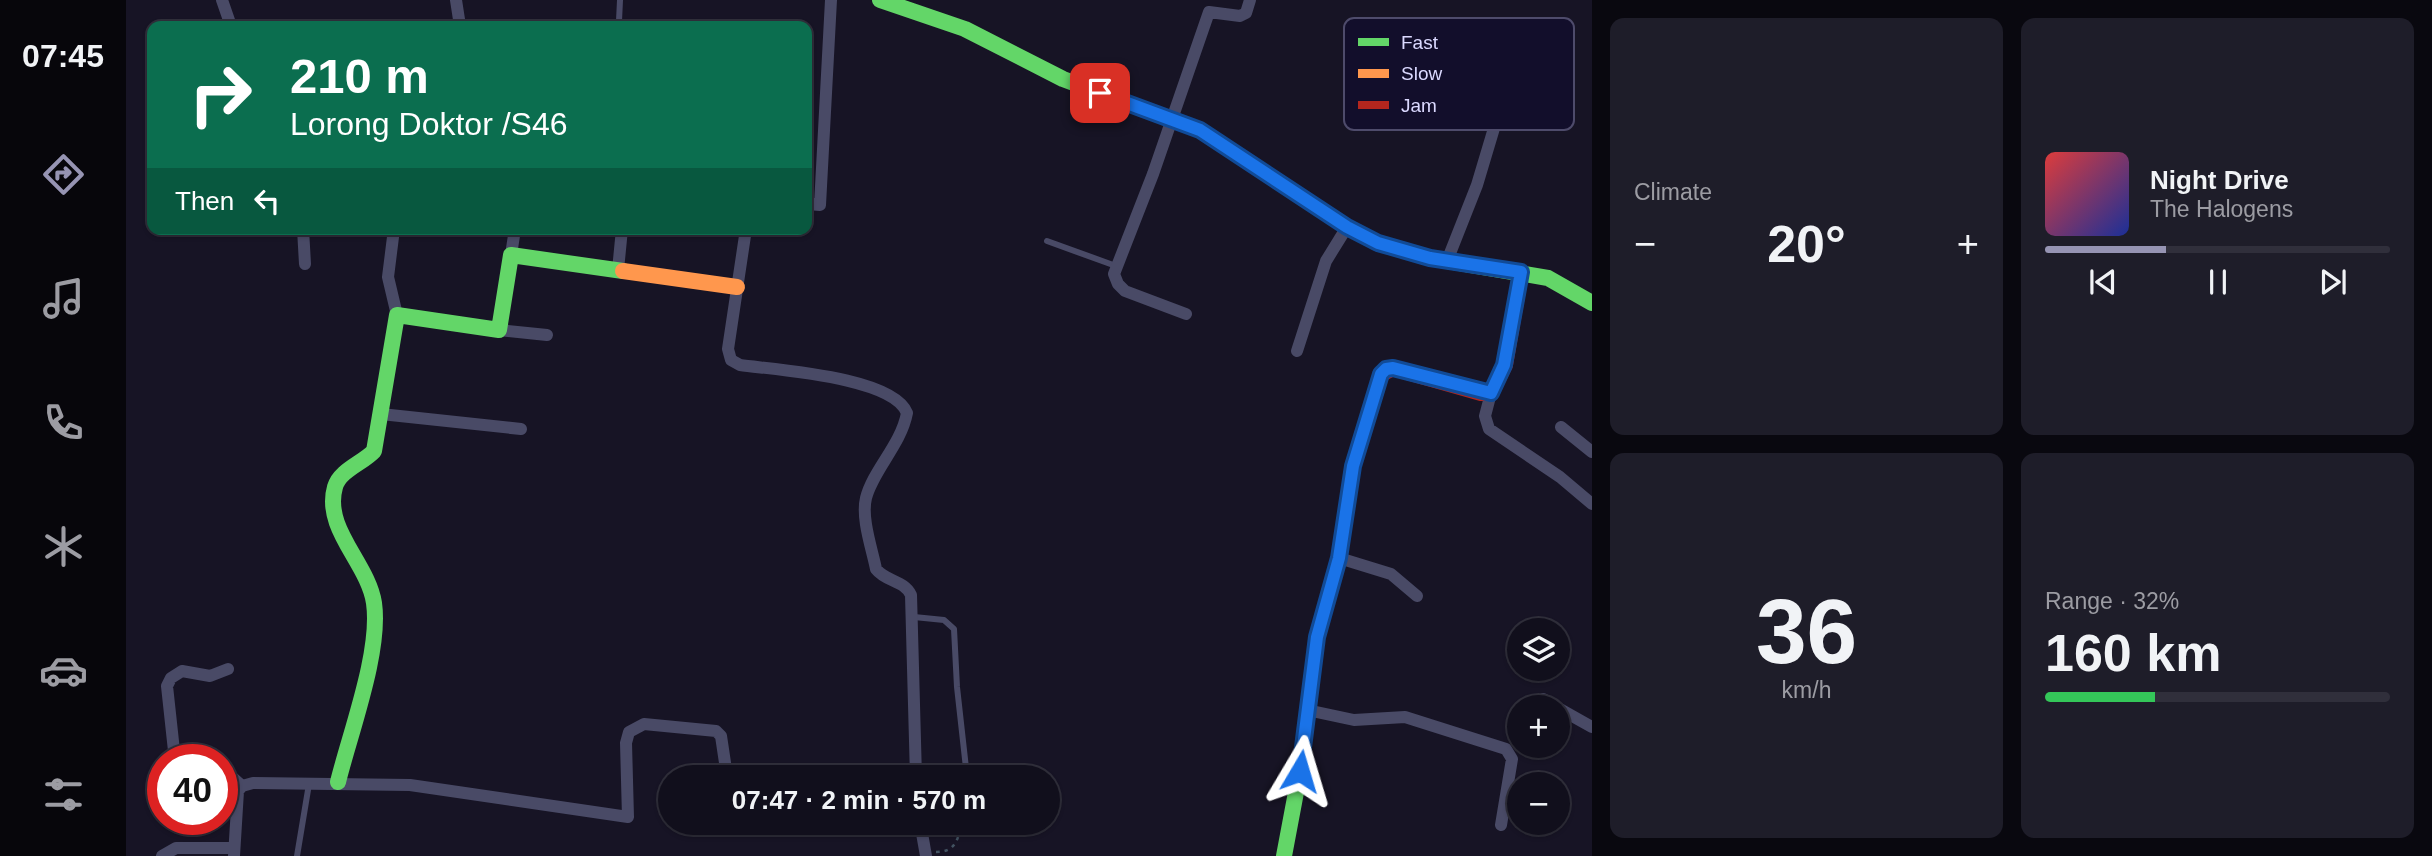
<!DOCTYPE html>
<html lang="en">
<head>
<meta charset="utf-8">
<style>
  :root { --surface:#110f1c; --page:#1e1d29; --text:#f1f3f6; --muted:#9c9ca3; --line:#302f3b; --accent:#9694b3 }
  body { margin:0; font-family:Helvetica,sans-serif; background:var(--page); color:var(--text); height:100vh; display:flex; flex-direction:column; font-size:26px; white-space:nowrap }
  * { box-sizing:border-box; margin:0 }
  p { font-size:23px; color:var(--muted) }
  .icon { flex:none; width:38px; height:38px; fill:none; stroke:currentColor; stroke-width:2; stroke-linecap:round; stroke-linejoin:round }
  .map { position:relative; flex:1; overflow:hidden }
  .side { display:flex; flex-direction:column; gap:18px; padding:18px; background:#09080f; width:840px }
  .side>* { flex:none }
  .guide { position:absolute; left:21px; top:21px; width:665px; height:214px; border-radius:14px; box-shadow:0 2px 5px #0004,0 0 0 2px var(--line); background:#0b6e4f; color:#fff; overflow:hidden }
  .controls { position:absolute; left:1381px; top:618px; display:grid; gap:14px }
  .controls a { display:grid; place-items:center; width:63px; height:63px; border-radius:50%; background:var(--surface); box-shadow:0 2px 5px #0004,0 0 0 2px var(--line); font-size:35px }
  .speed { position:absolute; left:21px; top:744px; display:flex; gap:14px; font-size:35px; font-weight:700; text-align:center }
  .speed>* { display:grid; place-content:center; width:91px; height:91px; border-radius:50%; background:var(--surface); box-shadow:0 2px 5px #0004,0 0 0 2px var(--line); line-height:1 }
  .speed .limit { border:10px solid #d22; background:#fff; color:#111 }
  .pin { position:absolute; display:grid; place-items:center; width:60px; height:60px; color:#fff; margin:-30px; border-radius:14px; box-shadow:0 4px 10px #0006 }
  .me { position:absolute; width:77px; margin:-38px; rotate:7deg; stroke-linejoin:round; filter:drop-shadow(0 0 5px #0008) }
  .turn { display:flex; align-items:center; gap:24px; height:147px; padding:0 28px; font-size:32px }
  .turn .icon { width:91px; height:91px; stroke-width:2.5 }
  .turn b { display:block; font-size:49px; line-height:60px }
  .then { display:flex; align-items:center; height:66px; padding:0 28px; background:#0003; gap:14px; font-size:26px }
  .big { font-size:52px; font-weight:700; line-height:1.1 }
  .side .tile { flex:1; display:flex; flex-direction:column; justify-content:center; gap:10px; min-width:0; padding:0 24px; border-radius:14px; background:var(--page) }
  .side .dial { align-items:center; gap:0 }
  .dial b { font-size:91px; line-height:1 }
  .song { display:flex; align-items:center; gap:21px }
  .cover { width:84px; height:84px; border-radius:10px; background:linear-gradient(135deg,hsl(0 70% 55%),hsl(230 70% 35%)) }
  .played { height:7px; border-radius:4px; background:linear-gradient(90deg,var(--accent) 35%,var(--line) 35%) }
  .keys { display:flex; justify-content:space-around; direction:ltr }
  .heat { display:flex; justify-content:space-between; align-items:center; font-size:38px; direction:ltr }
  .charge { height:10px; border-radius:5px; background:linear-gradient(90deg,#34c759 32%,var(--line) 0) }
  .side .tiles { flex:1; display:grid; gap:18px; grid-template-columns:repeat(2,1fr) }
  .trip { position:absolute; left:532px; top:765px; width:402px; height:70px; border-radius:35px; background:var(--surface); box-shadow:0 2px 5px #0004,0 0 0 2px var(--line); font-weight:700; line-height:70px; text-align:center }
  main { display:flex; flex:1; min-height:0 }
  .menu { display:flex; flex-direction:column; width:126px; justify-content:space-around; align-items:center; background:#07060b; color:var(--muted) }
  .menu .icon { width:49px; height:49px }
  .menu .current { color:var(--accent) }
  .menu b { font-size:32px; color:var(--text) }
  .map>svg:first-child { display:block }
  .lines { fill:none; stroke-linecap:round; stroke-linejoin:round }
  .path { stroke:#425261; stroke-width:2.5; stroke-dasharray:3.5 5; stroke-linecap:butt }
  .lane { stroke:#494a66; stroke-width:6 }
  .street { stroke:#494a66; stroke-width:12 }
  .fast { stroke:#63d668; stroke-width:16 }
  .slow { stroke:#ff974d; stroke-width:16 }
  .jam { stroke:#b3261e; stroke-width:16 }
  .route-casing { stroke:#114b97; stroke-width:18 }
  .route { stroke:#1a73e8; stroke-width:12 }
  .key { fill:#120e2b; stroke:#4e4b6b; stroke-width:2 }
  .key-label { font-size:19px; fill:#dbd9ff }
</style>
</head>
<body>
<main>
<nav class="menu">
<b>07:45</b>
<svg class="icon current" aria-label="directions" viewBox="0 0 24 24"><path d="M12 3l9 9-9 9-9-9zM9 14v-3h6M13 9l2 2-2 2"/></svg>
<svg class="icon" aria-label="music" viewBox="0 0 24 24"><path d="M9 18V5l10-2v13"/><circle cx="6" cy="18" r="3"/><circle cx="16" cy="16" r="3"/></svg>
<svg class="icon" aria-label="phone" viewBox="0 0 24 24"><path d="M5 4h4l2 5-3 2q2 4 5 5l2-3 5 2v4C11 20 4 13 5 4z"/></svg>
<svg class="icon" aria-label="climate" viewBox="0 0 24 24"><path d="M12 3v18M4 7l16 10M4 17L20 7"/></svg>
<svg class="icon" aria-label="car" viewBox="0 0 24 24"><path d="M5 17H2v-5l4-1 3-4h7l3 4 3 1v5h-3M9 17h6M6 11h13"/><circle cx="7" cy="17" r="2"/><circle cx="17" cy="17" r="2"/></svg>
<svg class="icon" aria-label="filters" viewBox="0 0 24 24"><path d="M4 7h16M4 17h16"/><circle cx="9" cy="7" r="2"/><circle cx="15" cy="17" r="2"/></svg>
</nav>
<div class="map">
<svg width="1466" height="856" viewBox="0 0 1466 856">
  <rect width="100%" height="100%" fill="#171425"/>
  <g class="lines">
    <path class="path" d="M810,852C830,852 831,840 837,822"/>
    <path class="lane" d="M493,21L494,0
      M921,241L990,266
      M788,617L818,620L828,629L831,687L841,777
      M171,856L183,784"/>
    <path class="street" d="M96,0L105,26
      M330,0L334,26
      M681,204L694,205L705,0
      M177,229L179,264
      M268,229L262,277L271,315
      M620,229L602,349L605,360L614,365C650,370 767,377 781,413C775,445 747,470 740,498C735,518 746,549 750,569C760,582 778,580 785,595L790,777
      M385,255L389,229
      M1321,261L1351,185L1386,68L1413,28
      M492,270L496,229
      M1060,314L999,291L992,284L988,274L1027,174L1083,12L1114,16L1120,13L1124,0
      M373,330L421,335
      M1171,351L1200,261L1221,227
      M1365,393L1359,416L1363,429L1434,477L1466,504
      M255,414L395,429
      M1435,427L1466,452
      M1213,558L1265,574L1291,596
      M1417,699L1431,707
      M1432,708L1466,727
      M1181,710L1228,720L1279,717L1380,749L1386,759L1375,825
      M49,760L41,686L45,678L56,671L84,676L102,669
      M96,777L107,778L116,786
      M794,822L800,856
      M36,856L50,848H108
      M108,856L112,791L116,786L127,783L284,785L502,817L500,743L503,732L518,724L590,731L595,736L601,776"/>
    <path class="fast" d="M754,0L839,29L937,79L1074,130L1221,227L1252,243L1304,258L1422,278L1466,303
      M212,782C224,733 255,652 248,603C242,563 197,529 209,487C214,470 237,463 248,451L271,315L373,330L385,255L497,271
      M1158,856L1174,771L1191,637L1213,558L1227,466L1252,385"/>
    <path class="slow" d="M497,271L611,287"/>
    <path class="jam" d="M1252,385L1255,374L1267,368L1355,393H1365L1379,365L1395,273"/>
  </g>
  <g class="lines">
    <g class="route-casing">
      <path id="route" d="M974,93L1074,130L1221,227L1252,243L1304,258L1395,272L1378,365L1365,393L1267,368L1260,369L1255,374L1227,466L1213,558L1191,637L1174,771"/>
    </g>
    <use href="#route" class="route"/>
  </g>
  <rect x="1218" y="18" width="230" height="112" rx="10" class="key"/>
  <rect x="1232" y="38" width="31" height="8" fill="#63d668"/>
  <rect x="1232" y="69" width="31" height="9" fill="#ff974d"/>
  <rect x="1232" y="101" width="31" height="8" fill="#b3261e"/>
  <g class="key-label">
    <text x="1275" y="49">Fast</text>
    <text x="1275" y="80">Slow</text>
    <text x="1275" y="112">Jam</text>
  </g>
</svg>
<div class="controls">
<a><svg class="icon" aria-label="layers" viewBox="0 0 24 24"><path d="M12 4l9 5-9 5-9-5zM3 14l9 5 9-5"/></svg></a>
<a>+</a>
<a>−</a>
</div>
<div class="speed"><div class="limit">40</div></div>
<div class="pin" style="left:974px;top:93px;background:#d93025"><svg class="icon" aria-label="arrive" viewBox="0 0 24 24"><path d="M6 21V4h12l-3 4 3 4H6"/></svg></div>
<svg class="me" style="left:1174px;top:771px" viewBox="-20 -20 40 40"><path d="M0-17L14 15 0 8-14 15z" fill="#1a73e8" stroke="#fff" stroke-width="4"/></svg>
<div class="trip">07:47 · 2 min · 570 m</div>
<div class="guide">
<div class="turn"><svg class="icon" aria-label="right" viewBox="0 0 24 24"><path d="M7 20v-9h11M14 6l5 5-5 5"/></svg><div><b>210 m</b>Lorong Doktor /S46</div></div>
<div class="then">Then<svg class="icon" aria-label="left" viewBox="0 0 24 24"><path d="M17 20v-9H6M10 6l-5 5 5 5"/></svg></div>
</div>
</div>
<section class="side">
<div class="tiles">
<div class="tile"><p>Climate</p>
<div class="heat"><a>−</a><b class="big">20°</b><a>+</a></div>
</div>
<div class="tile">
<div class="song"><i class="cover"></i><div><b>Night Drive</b><p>The Halogens</p></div></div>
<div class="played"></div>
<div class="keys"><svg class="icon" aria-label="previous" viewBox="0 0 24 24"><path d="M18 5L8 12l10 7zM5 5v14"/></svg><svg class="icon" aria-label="pause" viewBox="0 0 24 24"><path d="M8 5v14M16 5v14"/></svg><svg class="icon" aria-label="next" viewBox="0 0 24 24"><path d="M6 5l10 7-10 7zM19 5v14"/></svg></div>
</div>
<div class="tile dial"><b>36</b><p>km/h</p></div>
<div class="tile"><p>Range · 32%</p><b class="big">160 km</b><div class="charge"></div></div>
</div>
</section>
</main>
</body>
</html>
